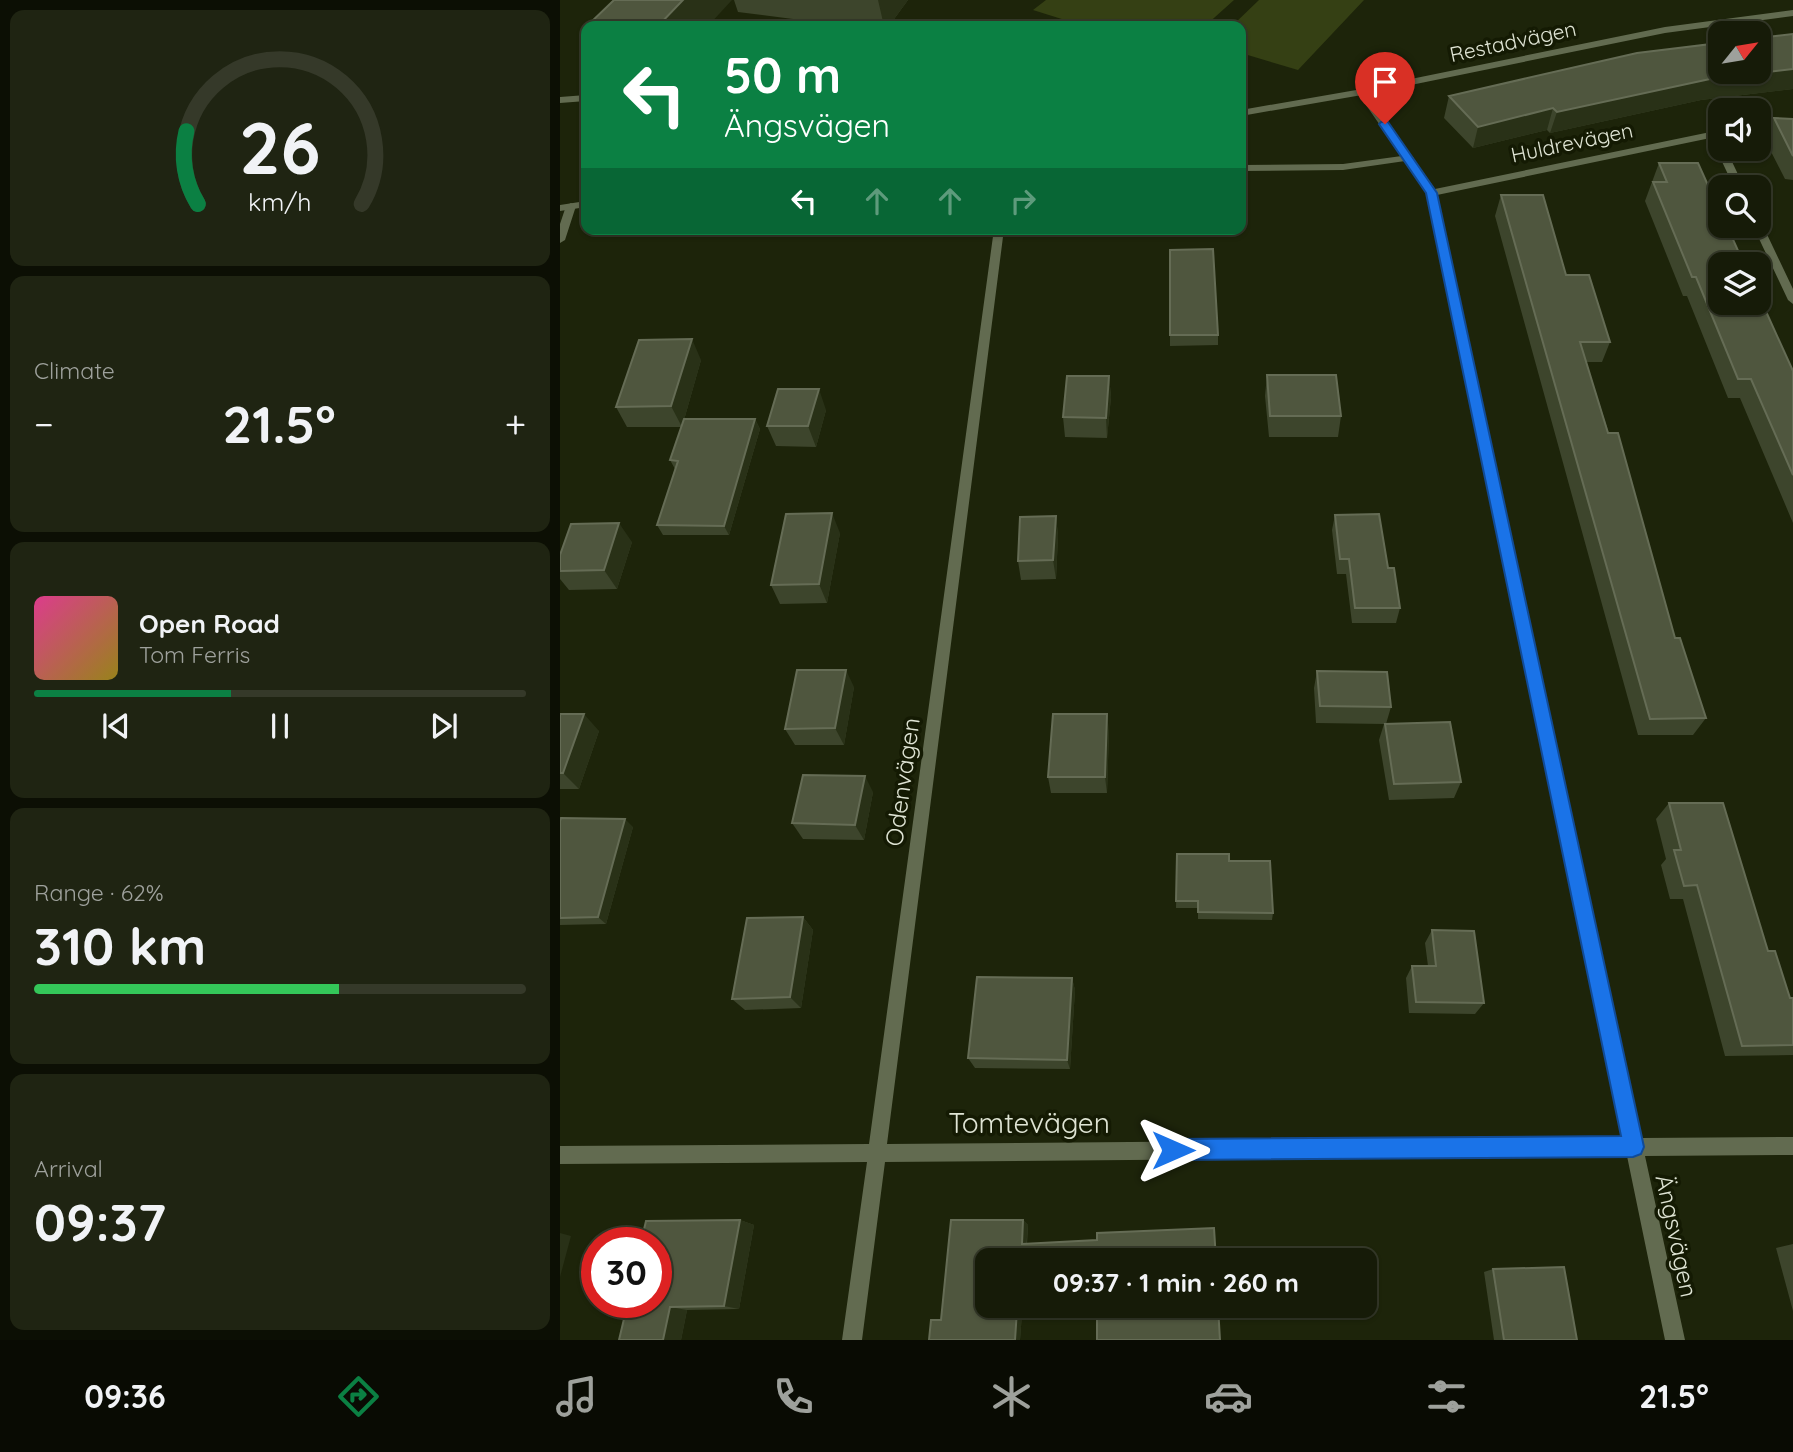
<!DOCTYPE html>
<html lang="en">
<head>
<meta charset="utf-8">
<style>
  :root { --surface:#161b08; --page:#1f2412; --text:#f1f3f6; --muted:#9ea19c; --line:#353929; --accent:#0b8043 }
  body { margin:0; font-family:Quicksand,sans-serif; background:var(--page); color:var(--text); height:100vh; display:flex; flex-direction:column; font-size:26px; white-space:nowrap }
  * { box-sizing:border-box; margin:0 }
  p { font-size:23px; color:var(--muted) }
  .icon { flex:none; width:38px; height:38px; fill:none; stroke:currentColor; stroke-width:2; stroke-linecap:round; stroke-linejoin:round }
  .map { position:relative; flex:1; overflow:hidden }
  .details { display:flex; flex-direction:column; gap:10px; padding:10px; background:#0c0f04; width:560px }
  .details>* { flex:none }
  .top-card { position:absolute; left:21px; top:21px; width:665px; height:214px; border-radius:14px; box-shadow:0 2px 5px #0004,0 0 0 2px var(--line); background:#0b8043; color:#fff; overflow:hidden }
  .needle { width:46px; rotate:60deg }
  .controls { position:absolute; left:1148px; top:21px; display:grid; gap:14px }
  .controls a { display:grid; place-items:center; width:63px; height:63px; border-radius:14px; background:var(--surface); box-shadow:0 2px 5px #0004,0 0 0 2px var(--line); font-size:35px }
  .speed { position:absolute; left:21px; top:1227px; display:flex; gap:14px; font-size:35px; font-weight:700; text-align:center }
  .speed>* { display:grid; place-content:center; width:91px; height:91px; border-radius:50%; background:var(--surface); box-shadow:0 2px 5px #0004,0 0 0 2px var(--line); line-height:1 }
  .speed .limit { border:10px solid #d22; background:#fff; color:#111 }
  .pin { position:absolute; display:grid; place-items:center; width:60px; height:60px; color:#fff; margin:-72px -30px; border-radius:50% 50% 50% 0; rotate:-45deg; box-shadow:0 0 7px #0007 }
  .pin .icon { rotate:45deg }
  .me { position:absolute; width:77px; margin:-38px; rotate:90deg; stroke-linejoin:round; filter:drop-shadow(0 0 5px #0008) }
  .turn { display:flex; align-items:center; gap:24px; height:147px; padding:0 28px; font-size:32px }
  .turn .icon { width:91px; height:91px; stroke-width:2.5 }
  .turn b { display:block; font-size:49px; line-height:60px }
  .lanes { display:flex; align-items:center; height:66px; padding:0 28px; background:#0003; justify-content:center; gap:35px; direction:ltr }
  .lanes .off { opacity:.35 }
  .big { font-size:52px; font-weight:700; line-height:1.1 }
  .details .tile { flex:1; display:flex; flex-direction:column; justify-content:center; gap:10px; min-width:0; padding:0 24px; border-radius:14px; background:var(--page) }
  .details .dial { align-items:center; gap:0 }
  .dial svg { height:182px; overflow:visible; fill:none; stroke:var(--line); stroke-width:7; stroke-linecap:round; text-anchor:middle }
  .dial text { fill:var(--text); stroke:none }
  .song { display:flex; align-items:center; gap:21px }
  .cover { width:84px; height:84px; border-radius:10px; background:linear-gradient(135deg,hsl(330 70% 55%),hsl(50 70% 35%)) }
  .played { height:7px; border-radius:4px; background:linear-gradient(90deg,var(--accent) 40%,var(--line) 40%) }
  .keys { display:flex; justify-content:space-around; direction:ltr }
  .heat { display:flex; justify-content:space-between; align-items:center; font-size:38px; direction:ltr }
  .charge { height:10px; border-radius:5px; background:linear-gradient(90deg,#34c759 62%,var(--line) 0) }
  .trip { position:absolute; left:415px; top:1248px; width:402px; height:70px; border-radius:14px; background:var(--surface); box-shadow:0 2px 5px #0004,0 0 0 2px var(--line); font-weight:700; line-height:70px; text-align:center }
  .tabs { display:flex; height:112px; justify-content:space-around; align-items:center; background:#090b03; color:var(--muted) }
  .tabs .icon { width:49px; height:49px }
  .tabs .active { color:var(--accent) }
  .tabs b { font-size:32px; color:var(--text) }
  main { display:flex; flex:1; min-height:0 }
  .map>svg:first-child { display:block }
  .green { fill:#354014 }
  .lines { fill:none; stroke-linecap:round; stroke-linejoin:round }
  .service { fill:#626b50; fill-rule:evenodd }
  .minor { fill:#626b50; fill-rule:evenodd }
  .tertiary { fill:#626b50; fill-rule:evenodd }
  .wall { fill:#3d452c }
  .shaded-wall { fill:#293117 }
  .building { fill:#4f563e; stroke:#656c55; stroke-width:2 }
  .route { fill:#1a73e8; stroke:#114b97; stroke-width:2 }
  .labels { text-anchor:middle; stroke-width:7; stroke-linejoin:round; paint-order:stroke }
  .far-street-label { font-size:21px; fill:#dfe4d4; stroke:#141a03 }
  .street-label { font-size:24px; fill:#dfe4d4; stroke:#141a03 }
  .near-street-label { font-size:28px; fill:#dfe4d4; stroke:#141a03 }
</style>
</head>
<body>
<main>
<section class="details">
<div class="tile dial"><svg viewBox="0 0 100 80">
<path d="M14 69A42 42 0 1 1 86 69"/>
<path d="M14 69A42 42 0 0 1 9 37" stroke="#0b8043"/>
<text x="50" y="56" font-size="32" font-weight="700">26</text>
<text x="50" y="72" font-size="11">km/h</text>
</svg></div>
<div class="tile"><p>Climate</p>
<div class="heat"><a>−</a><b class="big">21.5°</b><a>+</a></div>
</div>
<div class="tile">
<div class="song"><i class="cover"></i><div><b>Open Road</b><p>Tom Ferris</p></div></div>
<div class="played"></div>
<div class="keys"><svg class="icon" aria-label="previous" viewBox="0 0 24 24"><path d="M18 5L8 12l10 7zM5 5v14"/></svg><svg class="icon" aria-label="pause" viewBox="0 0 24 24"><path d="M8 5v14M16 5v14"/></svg><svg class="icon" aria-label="next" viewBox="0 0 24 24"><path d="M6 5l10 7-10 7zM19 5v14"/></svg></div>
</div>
<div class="tile"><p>Range · 62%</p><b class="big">310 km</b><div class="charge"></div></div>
<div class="tile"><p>Arrival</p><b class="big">09:37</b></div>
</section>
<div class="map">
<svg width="1233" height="1340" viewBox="0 0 1233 1340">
  <rect width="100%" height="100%" fill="#1d240a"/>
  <path class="green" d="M486,0H674L645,26H524L473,10Z
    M699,0H804L738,70L681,53V26H672Z"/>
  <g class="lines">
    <path class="service" d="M26,95V101L0,103V97Z
      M849,155L854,158L852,160L783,170L681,171V165L783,164Z"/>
    <path class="minor" d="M799,90H805L875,189L1160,130V136L877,195L1081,1138L1233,1137V1155L1085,1156L1125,1340H1105L1067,1156L325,1162L302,1340H282L307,1162L0,1164V1146L309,1144L434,229H444L327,1144L1063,1138L867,193L797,92Z
      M1233,120V126L1199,130V124Z
      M1160,146V149H1166L1184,187H1174L1156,149Z
      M11,203L16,206L5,240L0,243V224L6,206Z
      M1199,223L1203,226L1233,289V304L1228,300L1193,226H1199Z"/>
    <path class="tertiary" d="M1233,10V16L1105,33L802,95L681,116V110L802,89L1105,27Z
      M26,201V207L0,211V205Z"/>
  </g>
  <path class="wall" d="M174,0H348L329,26H287L178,12Z
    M1233,34V89L1141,100L990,133L987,130L913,148L884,118L889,96Z
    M1214,118L1233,119V180L1225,179L1204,138Z
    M1099,163L1233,371V523L1180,398H1168L1127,296H1123L1085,201Z
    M941,195L1006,275L1050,342L1042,362H1026L1115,638L1146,718L1133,735H1078L935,216Z
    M610,250L658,335V345L610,346Z
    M141,360L122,427H67L56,407Z
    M707,375L781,416L778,437H709L705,396Z
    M549,376L551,397L547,438L505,437L503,417Z
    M266,410L256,447L216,446L207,426Z
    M195,419L200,429L169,535H103L97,525L115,469L110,460Z
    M775,515L828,568L840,608L836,623H792L786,574H777L772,530Z
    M496,516L498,536L496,579L461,580L458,561Z
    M280,533L267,603L220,604L211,585Z
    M72,542L57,589L9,590L0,579V555Z
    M757,671L831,707L826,724L901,782L894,798L829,800L819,740L824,724L756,723L754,688Z
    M294,687L284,745H235L225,729Z
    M0,714L39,731L19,789H0Z
    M549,731L547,793H491L488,777Z
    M313,792L304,840L243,839L232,823Z
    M1109,803L1208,951L1230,998H1233V1055L1165,1056L1123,899H1110L1101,865L1106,859L1096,819Z
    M0,821L73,827L46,924L0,925Z
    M617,854L713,913L712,920L638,919V908H616Z
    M243,917L253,930L241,1008L185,1010L172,999Z
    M872,930L924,1003L915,1014L849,1013L846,978L852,966H868L865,943Z
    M512,978L515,990L510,1069L415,1068L408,1058Z
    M180,1220L194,1225L179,1309L127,1310L121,1340H59Z
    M463,1220L468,1225L467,1244L658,1306L537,1308L462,1313L460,1340H369L381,1320Z
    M1233,1244V1311L1216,1248Z
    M933,1269L1017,1340H934L924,1272Z"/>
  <path class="shaded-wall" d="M123,0H172L148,26H98Z
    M318,0H348L329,26H324Z
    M1233,69V89L1141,100L990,133L997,112L1150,79Z
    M993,108L987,130L913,148L918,127Z
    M132,339L141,360L122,427L111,406Z
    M549,376L551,397L547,438L546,418Z
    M259,389L266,410L256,447L248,426Z
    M195,419L200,429L169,535L164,526Z
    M272,513L280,533L267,603L259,584Z
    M496,516L498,536L496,579L493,560Z
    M59,523L72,542L57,589L44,570Z
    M286,670L294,687L284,745L275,728Z
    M24,714L39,731L19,789L3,773Z
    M547,714L549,731L547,793L545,777Z
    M305,776L313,792L304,840L295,825Z
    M65,819L73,827L46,924L38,917Z
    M243,917L253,930L241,1008L230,997Z
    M512,978L515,990L510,1069L507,1060Z
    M180,1220L194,1225L179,1309L164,1306Z
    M463,1220L468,1225L466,1249L462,1244Z
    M0,1233L11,1236L0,1277Z
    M110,1307L127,1310L121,1340H103Z
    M457,1310L462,1313L460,1340H455Z"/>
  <path class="building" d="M54,0H123L98,26H27Z
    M1233,34V69L1150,79L997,112L993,108L918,127L889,96L1077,53L1160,43V72H1199V38Z
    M1214,118L1233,119V156Z
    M1099,163H1138L1160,212V226H1167L1184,264H1160V303H1199V296L1233,371V475L1191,379H1178L1136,277H1132L1093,182H1107Z
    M941,195H983L1006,275H1029L1050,342H1020L1048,433H1058L1115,638H1120L1146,718L1090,719Z
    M653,249L658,335H610V250Z
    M132,339L111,406L56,407L79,340Z
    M707,375H776L781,416H710Z
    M507,376H549L546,418L503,417Z
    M218,389H259L248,426H207Z
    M124,419H195L164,526L97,525L118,461L110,460Z
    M272,513L259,584L211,585L226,514Z
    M819,514L828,568H834L840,608H795L789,559H780L775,515Z
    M496,516L493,560L458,561L460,517Z
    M59,523L44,570L0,571V555L11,524Z
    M237,670H286L275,728L225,729Z
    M757,671L827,672L831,707L760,706Z
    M0,714H24L3,773H0Z
    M493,714H547L545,777H488Z
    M890,722L901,782L834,784L825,724Z
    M243,775L305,776L295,825L232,823Z
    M1109,803H1163L1208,951H1215L1230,998H1233V1045L1182,1046L1137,885L1124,886L1114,850H1121Z
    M1,818L65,819L38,917L0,918V821Z
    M617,854H669V861H710L713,913L638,912V901H616Z
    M243,917L230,997L172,999L187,918Z
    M872,930L914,931L924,1003L856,1002L852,966H876Z
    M417,977L512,978L507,1060L408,1058Z
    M180,1220L164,1306L110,1307L103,1340H59L68,1302H96V1242H81L86,1221Z
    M391,1220H463L462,1244L537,1240V1233L654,1228L656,1260H427V1306H532L457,1310L455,1340H369L371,1320H381Z
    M1004,1267L1017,1340H944L933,1269Z
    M537,1306H658L660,1340H537Z"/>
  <path class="route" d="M821,122H828L877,193L1084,1147L1081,1154L1073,1157L613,1160L606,1157L603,1150L606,1142L613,1139L1061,1136L866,193L819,124Z"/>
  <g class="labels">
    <g class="far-street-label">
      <text transform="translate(953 42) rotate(-12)" y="7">Restadvägen</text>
      <text transform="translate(1012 143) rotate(-12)" y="7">Huldrevägen</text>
    </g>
    <g class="street-label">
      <text transform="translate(343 782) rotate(-82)" y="8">Odenvägen</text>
      <text transform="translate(1116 1236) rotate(78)" y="8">Ängsvägen</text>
    </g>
    <g class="near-street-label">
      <text x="469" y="1133">Tomtevägen</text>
    </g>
  </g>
</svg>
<div class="controls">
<a><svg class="needle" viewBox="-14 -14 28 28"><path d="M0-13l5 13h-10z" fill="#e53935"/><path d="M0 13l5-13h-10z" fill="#9ea19c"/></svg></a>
<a><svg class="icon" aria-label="sound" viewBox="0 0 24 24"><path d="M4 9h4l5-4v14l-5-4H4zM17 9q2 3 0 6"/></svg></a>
<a><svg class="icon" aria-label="search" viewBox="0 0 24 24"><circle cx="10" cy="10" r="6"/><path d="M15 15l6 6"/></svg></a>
<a><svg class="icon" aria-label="layers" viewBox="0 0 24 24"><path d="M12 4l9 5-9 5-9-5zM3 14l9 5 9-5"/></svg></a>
</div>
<div class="speed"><div class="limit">30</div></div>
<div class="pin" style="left:825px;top:124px;background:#d93025"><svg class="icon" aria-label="arrive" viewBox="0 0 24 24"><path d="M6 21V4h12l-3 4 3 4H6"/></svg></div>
<svg class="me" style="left:613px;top:1150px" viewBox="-20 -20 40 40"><path d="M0-17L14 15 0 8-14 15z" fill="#1a73e8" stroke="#fff" stroke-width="4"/></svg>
<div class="trip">09:37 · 1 min · 260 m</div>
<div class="top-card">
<div class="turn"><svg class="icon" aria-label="left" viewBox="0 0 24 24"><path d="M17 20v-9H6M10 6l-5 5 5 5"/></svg><div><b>50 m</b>Ängsvägen</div></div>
<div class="lanes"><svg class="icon" aria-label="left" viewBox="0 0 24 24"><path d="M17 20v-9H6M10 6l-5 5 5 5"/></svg><svg class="icon off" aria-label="ahead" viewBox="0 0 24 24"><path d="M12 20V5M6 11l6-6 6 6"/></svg><svg class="icon off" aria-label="ahead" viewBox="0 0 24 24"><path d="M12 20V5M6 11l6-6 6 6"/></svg><svg class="icon off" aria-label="right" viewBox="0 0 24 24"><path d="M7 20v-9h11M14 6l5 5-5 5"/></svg></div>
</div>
</div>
</main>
<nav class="tabs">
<b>09:36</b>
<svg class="icon active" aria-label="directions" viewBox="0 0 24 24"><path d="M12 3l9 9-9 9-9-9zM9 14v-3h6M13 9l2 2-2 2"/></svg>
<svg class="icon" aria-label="music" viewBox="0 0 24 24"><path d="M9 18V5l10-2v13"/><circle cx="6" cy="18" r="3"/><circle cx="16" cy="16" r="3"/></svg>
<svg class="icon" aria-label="phone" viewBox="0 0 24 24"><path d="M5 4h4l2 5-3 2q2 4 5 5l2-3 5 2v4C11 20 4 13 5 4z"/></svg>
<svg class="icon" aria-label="climate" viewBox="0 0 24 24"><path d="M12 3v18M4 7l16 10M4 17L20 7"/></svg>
<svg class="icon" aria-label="car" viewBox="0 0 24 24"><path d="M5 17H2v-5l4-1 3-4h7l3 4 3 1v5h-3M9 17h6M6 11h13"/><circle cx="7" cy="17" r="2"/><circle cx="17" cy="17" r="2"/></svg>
<svg class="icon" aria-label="filters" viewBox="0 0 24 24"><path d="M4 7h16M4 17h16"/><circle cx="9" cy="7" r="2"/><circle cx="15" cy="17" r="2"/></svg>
<b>21.5°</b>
</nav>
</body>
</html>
